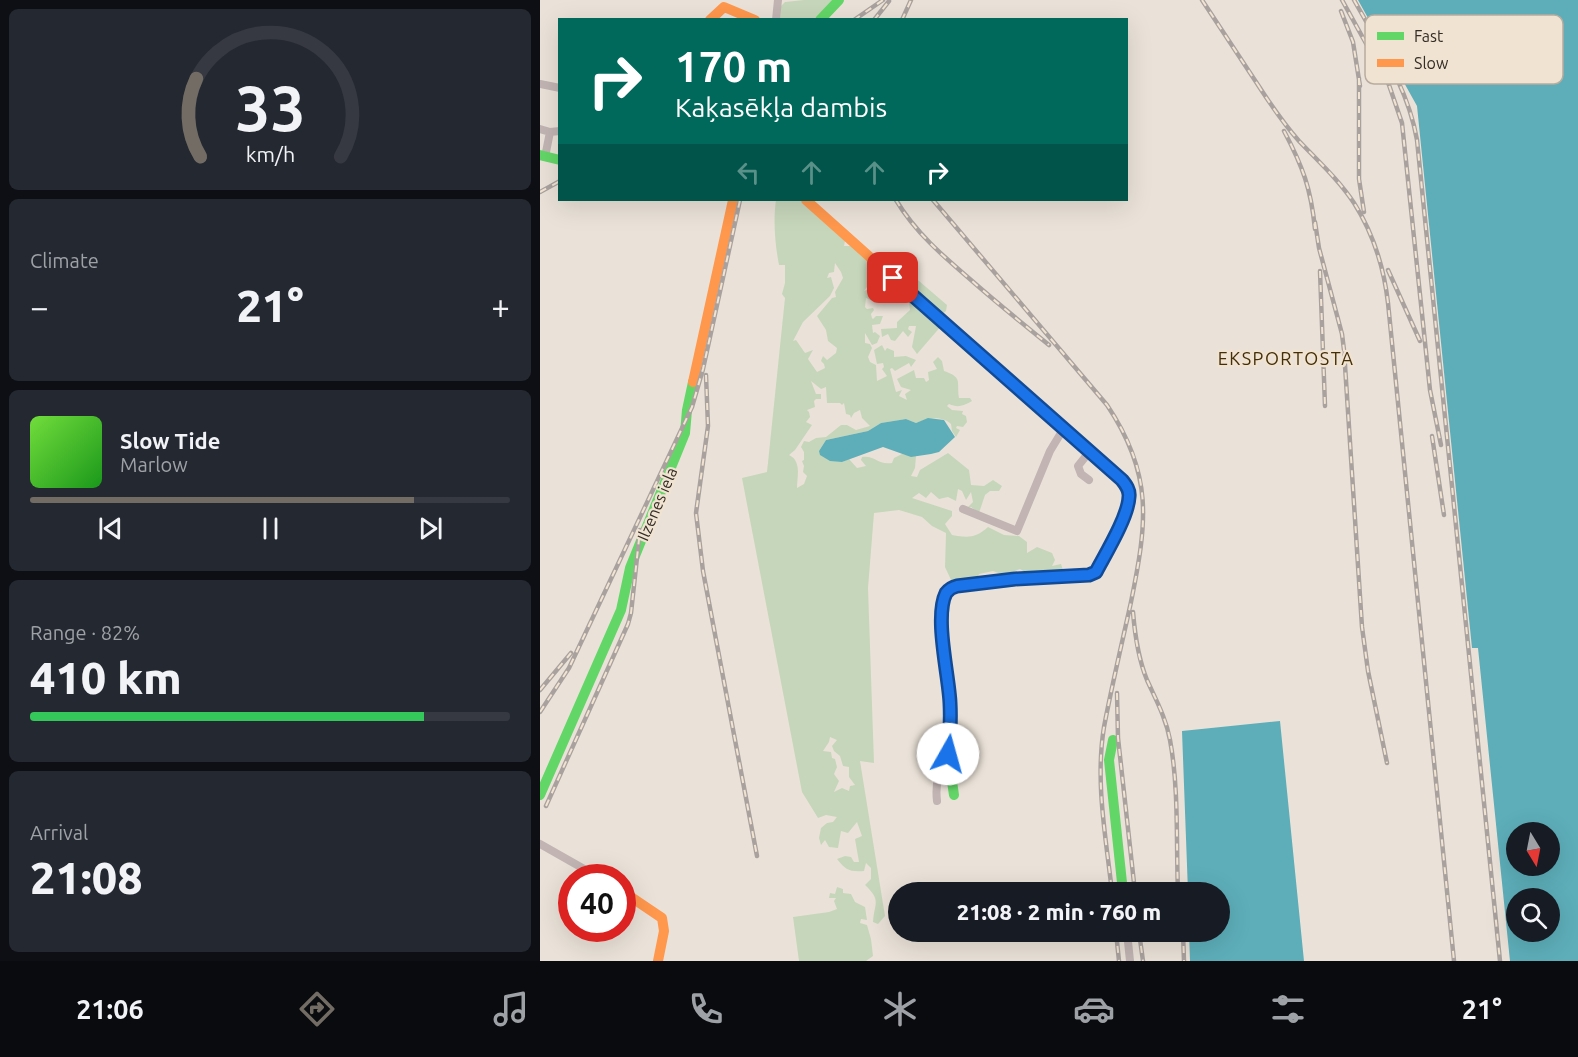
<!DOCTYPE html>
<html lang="en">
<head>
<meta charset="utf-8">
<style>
  :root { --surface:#171b24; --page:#242831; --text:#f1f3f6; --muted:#9ea1a6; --line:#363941; --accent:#726c64 }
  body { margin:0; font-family:Ubuntu,sans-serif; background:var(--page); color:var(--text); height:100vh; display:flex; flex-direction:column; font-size:22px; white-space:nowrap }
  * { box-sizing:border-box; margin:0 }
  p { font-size:20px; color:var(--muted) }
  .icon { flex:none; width:33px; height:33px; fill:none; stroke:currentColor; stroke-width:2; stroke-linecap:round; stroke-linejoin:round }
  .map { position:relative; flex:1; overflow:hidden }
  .details { display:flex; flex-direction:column; gap:9px; padding:9px; background:#0d0f14; width:540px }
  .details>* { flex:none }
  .hud { position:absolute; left:18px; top:18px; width:570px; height:183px; border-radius:0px; box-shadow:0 6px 24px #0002; background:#00695c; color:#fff; overflow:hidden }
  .needle { width:39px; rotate:170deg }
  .buttons { position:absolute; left:966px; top:822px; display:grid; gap:12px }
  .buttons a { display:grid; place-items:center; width:54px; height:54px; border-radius:50%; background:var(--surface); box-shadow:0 6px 24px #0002; font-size:30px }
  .speed { position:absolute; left:18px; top:864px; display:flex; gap:12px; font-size:30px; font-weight:700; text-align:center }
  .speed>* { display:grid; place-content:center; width:78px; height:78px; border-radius:50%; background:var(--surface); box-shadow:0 6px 24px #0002; line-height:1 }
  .speed .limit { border:9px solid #d22; background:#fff; color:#111 }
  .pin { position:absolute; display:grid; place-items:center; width:51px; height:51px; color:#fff; margin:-26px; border-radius:12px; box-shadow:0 3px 9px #0006 }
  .me { position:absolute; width:66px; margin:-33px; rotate:7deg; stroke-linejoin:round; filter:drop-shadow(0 0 4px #0008) }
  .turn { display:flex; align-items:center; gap:21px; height:126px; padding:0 18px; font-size:27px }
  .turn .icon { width:78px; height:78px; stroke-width:2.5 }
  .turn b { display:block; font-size:42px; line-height:51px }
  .lanes { display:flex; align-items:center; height:57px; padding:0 18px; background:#0003; justify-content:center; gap:30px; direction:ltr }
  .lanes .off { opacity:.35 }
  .big { font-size:45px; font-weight:800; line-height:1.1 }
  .details .tile { flex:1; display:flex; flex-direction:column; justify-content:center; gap:9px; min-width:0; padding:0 21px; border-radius:9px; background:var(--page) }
  .details .dial { align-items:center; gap:0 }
  .dial svg { height:156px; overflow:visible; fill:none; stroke:var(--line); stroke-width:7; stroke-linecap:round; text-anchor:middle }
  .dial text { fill:var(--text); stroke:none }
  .song { display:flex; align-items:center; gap:18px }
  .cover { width:72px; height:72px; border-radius:9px; background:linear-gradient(135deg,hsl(100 70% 55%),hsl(120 70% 35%)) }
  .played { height:6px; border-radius:3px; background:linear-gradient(90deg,var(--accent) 80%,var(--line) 80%) }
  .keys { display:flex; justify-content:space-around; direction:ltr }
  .heat { display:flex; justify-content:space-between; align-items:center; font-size:33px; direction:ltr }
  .charge { height:9px; border-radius:4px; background:linear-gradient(90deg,#34c759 82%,var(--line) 0) }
  .trip { position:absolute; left:348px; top:882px; width:342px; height:60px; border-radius:30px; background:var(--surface); box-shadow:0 6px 24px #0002; font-weight:800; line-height:60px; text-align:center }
  .menu { display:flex; height:96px; justify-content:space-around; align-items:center; background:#090b0e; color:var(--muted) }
  .menu .icon { width:42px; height:42px }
  .menu .selected { color:var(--accent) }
  .menu b { font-size:27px; color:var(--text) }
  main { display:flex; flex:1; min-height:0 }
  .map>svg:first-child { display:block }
  .green { fill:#c6d6ba; fill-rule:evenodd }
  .water { fill:#5daeb9; fill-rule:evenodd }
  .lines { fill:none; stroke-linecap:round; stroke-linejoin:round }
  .street { stroke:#c1b4b3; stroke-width:8 }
  .fast { stroke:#63d668; stroke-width:10 }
  .slow { stroke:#ff974d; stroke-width:10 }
  .rail-casing { stroke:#a9a19e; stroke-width:4.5 }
  .rail { stroke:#f1e3d1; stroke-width:2; stroke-dasharray:7; stroke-linecap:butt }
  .route-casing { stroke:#114b97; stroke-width:15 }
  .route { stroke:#1a73e8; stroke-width:10 }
  .labels { text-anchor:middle; stroke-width:4.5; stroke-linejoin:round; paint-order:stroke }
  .street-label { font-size:16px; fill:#322d26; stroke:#f1e3d1 }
  .neighbourhood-label { font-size:18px; letter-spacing:1.5px; fill:#432e08; stroke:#f1e3d1 }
  .key { fill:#f1e3d1; stroke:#b8ac9e; stroke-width:1.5 }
  .key-label { font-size:16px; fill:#322d26 }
</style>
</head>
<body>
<main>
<section class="details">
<div class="tile dial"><svg viewBox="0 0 100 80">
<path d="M14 69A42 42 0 1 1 86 69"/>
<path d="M14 69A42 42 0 0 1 12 29" stroke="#726c64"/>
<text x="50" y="56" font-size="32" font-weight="700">33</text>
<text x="50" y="72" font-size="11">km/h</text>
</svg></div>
<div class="tile"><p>Climate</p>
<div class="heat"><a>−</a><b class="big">21°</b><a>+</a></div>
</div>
<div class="tile">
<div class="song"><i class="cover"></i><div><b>Slow Tide</b><p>Marlow</p></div></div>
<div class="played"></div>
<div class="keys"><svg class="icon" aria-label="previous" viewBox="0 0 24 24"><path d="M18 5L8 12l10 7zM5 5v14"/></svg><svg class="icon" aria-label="pause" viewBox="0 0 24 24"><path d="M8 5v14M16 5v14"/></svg><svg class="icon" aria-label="next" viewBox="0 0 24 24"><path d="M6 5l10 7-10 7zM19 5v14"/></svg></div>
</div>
<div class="tile"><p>Range · 82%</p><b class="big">410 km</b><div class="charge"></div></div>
<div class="tile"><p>Arrival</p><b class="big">21:08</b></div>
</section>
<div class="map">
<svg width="1038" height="961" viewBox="0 0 1038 961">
  <rect width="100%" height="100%" fill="#eae2d8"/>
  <path class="green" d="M264,0H294L274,19L240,20L241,6L245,2Z
    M236,200H260L305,241L304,246H312L331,262L336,254H345L354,263L351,271L338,270L341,277L327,287L324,291L329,289L333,291L335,297L333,301L326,298L325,307L327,309L333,308L334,310L331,314L332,318L333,319L336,316H343L340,324L332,325L333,333L335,332L340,336L337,343L332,345L325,333V343L330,344L332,348L328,357L330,362L336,365L337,381L347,376L342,369L344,367L343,363L337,364L334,350L342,345L345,351L347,348L354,351V357L366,356L376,360L371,367L369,363L355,371L352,368L350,369L356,392L362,390L359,396L367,400L365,394L371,390L361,387L357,379L374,370L376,378H384L386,382L389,380L388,372L397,369L393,362L398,357L402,361L404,371C424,378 416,382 419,398H430L432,401C423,406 418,408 409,404L407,406L412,410L423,411L422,414L426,416L427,422L423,427L417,426L416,428L420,430L416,437L412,431L411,424C401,415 387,418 376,423L366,419L341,423L328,431L286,440L279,451L302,462L309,459L317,468L326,466L321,460L322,457C335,455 337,465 352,463L354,458L362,454L376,456L375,468L371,476L377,477L380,470L408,453L429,470L431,485L444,486L453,480L462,486L459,491H450L445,495L439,513L431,507L427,508L433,502L431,492L426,500L422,491L418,489L416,501L408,497L399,499L391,492L386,498L379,493L372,498L412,511V516L405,524L412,535C428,538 436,538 448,527L464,535L479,536L487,542V553L497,547L512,553L515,560L512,566L521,564L523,570L521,574H514L510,570L490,575L480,569L464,575L453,571L439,574L437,578L412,582L405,567L406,533L392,526L382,517L359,510L334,513L328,588L334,763L320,761L345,916L338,924L333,922C334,903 342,901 325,885L331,879V868L326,863L324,871C309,872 306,870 297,859L305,856L311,857L314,862H319L315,839L322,836L317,822L308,833L301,831L298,848L289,847L285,840L281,845L279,838L281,828L287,823L293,822L297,817L286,815L278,818L262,792L202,478L227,472L245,298L242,294L245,283V265H239C235,245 233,220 236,200ZM295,263L301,272L303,278L295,292L296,297L292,298L277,316L286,330L288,341L297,348L296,353L287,360L283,356L281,361L284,364L285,368L277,372L268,359L273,350L265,353L256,340L253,341L263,322L290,296L294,288L291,277L287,278L289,273L294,272ZM271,381L281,389L286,387L287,403H300L302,405L304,403L306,414L310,415L311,418L314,413L320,410L322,418L330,426L316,430L307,425H301L286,437L276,438L269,442L264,441L261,447L264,452V460L262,461L264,466L263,472L267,476L264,484L257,488C257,477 262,461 249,455L255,450L272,425L266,422L270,417L269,412L267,410L275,407L274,401L276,399H281V394H276ZM290,737L297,740L292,746L294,751L300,756L303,766L309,767V777L315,785L310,786L309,791L302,788L294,792L299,781L294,774L297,767L295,759L292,758L291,752L283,751L289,742Z
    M372,275L407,305L406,311L401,315L386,300L381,302L372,292L366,278Z
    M374,301L402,325L377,354L372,347L376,326H369L368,329L372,332L368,337L363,331L355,341L351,340L348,334L342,337L341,329L357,328V322L370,310L369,302Z
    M297,887L303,889V893L311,894L315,902L325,907L327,920L321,919L320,923L327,925L331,939L333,956L326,961H259L253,917L289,912L297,909L294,901L296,898H289L290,893L295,894Z"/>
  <path class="water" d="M818,0H1038V961H970L938,648H932L877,106ZM976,832H1010V866H976ZM976,898H1010V932H976Z
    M388,418L404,420L415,437L399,452L391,454L371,457L343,447L302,462L290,461L280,455L279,451L286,440L328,431L341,423L366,419L376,423Z
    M740,721L764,961H650L649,932H680V892H648L642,731Z"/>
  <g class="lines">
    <path class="street" d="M236,20L238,0
      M0,84L20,88
      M0,129L10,132L20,131
      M5,157L10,132
      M549,480L541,474L538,466L550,451
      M423,509L477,531L510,451L524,428
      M397,801C395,784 399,768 408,754
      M0,844L60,878
      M587,932L590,961"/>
    <path class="fast" d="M280,20L299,0
      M0,155L20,160
      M573,740L569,760L583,892
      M0,795L81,610L90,568L145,433L147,410L153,382
      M414,795L408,754L411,730L410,702L402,627V606L407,592L417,586L475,579L549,575L556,572L585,514L589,494L582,480L508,416"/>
    <path class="slow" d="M170,20L184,7L215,20
      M266,200L508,416
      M153,382L193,200
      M82,891L122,918L124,931L118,961"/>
    <g class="rail-casing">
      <path id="rail" d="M662,0L722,91
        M802,0L849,85L862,123L890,390L901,445
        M814,0C839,45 868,88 877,140L960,961
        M801,11L813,42L820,86
        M314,20L343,0
        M334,20L349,1
        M362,20L371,0
        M819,78V179L824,212
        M718,85C731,105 744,124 759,141C778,161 799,180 814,203C833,233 844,268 848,303L914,961
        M744,131C763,167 771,189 775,229
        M0,192L20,181
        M356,200C375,232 403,256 431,280C457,303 483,324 509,345
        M393,200L567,405C614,475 607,523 591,602C582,643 572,685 564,727C555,782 566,838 572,892
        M775,222L779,248L802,334L804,350L822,627L828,671L847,763
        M848,270L880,341
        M780,271L785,406
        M166,375L168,426L156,513L163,571L217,856
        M892,436L904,515
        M593,612C595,636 598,658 607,680C616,700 626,718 630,740C639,788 636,843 638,892
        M0,690L31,653
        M577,693L578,738L595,892
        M0,712L29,668L152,407L163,369L200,200
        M6,806L88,624L91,613L100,530
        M576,932L579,961
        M599,932L603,961
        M643,932L644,961"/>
    </g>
    <use href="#rail" class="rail"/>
  </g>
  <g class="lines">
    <g class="route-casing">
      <path id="route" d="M353,278L582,480C586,485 590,490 589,497C588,517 566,553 556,572L549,575L475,579L417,586C413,587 409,589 406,593C394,617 409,676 410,703C411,721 410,736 408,754"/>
    </g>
    <use href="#route" class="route"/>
  </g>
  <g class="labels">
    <g class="street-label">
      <text transform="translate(117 504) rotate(-67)" y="6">Ilzenes iela</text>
    </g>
    <g class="neighbourhood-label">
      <text x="746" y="365">EKSPORTOSTA</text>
    </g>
  </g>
  <rect x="825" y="15" width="198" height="69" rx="9" class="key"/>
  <rect x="837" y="32" width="27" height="8" fill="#63d668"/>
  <rect x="837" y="59" width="27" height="8" fill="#ff974d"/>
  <g class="key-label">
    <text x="874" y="42">Fast</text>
    <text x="874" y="69">Slow</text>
  </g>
</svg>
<div class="buttons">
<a><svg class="needle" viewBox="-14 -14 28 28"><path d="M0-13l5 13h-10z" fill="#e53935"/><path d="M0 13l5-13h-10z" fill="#9ea1a6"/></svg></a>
<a><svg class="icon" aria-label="search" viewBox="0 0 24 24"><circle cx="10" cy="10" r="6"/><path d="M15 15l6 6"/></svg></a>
</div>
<div class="speed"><div class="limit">40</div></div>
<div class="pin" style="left:353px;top:278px;background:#d93025"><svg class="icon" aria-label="arrive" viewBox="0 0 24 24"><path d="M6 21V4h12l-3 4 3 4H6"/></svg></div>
<svg class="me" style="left:408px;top:754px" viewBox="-20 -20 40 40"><circle r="19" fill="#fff"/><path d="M0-13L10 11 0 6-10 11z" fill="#1a73e8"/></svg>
<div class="trip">21:08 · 2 min · 760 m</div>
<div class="hud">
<div class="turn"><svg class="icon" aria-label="right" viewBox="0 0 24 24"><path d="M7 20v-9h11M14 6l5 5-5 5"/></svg><div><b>170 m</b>Kaķasēkļa dambis</div></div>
<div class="lanes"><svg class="icon off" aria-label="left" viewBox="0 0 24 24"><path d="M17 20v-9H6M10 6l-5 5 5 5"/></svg><svg class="icon off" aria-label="ahead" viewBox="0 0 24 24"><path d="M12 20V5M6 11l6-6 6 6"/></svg><svg class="icon off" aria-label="ahead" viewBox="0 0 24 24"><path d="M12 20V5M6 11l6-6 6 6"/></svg><svg class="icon" aria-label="right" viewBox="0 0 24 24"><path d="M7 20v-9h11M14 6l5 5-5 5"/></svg></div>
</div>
</div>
</main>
<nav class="menu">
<b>21:06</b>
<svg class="icon selected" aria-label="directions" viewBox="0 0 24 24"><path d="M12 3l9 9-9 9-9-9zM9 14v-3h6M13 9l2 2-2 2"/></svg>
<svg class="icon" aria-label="music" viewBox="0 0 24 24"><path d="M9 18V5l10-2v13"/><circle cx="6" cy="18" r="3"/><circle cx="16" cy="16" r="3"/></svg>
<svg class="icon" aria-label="phone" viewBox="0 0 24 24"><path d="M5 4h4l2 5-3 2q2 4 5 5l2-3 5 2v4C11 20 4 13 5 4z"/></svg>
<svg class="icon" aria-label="climate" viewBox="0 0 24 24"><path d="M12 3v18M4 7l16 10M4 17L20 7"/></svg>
<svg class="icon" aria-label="car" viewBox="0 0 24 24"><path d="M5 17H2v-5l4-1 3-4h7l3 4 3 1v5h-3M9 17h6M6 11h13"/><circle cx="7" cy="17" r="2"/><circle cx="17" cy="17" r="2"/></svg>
<svg class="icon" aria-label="filters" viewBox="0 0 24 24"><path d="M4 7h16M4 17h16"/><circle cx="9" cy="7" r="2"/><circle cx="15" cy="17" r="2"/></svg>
<b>21°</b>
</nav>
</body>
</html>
